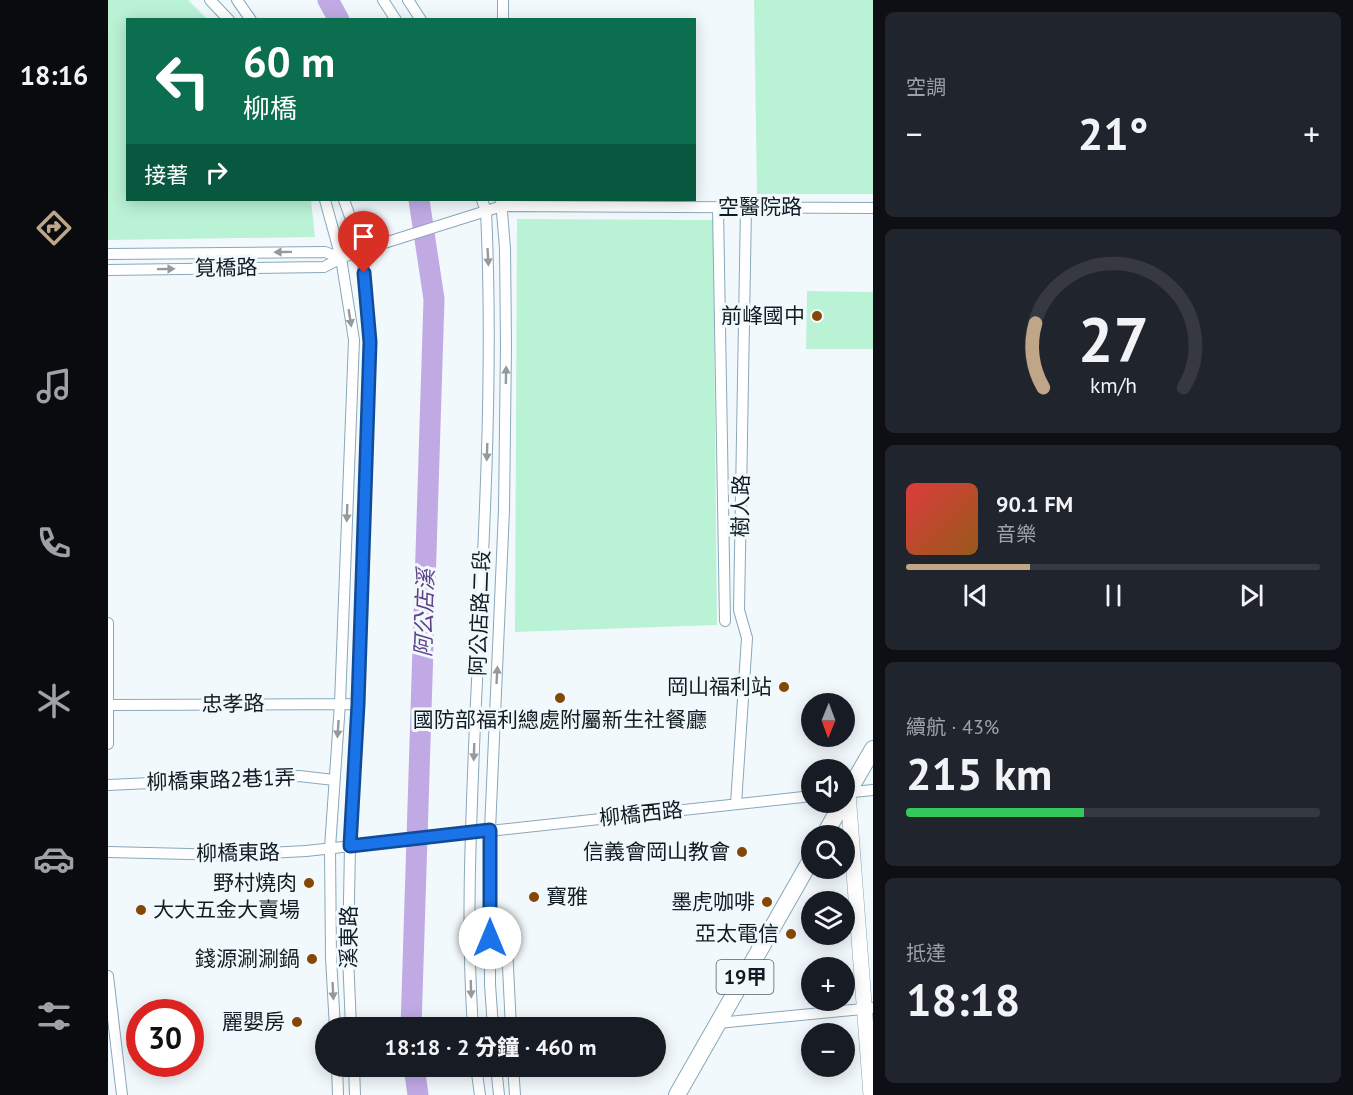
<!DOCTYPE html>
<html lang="zh-TW">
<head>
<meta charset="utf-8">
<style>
  :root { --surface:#171b24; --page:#20242c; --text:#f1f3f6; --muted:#9ea1a6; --line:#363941; --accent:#c0a689 }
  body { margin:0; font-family:"PT Sans","Noto Sans TC",sans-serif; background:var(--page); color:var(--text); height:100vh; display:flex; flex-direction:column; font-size:22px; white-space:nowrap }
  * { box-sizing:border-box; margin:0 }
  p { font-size:20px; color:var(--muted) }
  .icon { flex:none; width:33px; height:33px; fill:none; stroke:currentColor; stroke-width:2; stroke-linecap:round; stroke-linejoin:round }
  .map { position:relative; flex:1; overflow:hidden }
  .drawer { display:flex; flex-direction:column; gap:12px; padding:12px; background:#0d0f14; width:480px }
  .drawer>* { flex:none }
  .banner { position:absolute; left:18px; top:18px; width:570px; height:183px; border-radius:0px; box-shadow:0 3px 15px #0003; background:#0b6e4f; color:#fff; overflow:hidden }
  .needle { width:39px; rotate:181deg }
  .controls { position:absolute; left:693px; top:693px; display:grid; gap:12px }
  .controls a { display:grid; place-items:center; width:54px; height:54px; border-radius:50%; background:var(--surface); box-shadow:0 3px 15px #0003; font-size:30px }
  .speed { position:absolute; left:18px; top:999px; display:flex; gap:12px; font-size:30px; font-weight:700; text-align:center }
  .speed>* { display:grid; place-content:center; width:78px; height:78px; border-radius:50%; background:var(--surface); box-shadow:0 3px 15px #0003; line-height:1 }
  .speed .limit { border:9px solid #d22; background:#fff; color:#111 }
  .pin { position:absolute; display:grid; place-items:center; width:51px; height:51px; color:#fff; margin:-62px -26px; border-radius:50% 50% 50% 0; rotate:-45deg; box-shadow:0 0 6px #0007 }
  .pin .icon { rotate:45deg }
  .me { position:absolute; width:66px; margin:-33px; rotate:0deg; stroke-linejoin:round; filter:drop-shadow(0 0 4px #0008) }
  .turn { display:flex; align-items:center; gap:21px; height:126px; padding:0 18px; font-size:27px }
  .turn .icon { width:78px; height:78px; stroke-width:2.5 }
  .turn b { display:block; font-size:42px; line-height:51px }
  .then { display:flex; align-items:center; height:57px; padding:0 18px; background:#0003; gap:12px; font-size:22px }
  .big { font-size:45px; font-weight:800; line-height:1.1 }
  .drawer .tile { flex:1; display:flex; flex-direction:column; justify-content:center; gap:9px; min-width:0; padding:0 21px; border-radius:9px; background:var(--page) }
  .drawer .dial { align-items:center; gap:0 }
  .dial svg { height:156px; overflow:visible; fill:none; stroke:var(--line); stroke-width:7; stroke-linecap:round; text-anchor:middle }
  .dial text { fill:var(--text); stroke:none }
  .song { display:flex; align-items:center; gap:18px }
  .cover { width:72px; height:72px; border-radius:9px; background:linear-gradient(135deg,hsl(0 70% 55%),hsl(30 70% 35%)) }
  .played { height:6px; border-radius:3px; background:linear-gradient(90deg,var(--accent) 30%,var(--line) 30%) }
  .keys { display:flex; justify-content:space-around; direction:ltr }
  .heat { display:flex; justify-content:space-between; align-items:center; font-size:33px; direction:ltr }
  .charge { height:9px; border-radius:4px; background:linear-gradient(90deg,#34c759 43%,var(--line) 0) }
  .trip { position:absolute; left:207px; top:1017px; width:351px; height:60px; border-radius:30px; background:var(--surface); box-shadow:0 3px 15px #0003; font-weight:800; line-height:60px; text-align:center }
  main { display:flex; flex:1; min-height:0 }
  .tabs { display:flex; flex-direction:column; width:108px; justify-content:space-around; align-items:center; background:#090b0e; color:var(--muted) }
  .tabs .icon { width:42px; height:42px }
  .tabs .selected { color:var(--accent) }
  .tabs b { font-size:27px; color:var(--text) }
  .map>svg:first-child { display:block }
  .green { fill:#baf2d6 }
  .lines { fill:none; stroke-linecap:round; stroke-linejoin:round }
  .river { stroke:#c1aae4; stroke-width:21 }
  .minor-casing { stroke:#89a8ba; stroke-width:12 }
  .secondary-casing { stroke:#89a8ba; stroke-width:16 }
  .primary-casing { stroke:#89a8ba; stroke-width:18 }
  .minor { stroke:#fff; stroke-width:10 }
  .secondary { stroke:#fff; stroke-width:15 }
  .primary { stroke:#fff; stroke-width:16 }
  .oneway { fill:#94999c }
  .route-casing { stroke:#114b97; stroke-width:15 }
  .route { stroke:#1a73e8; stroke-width:10 }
  .poi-dot { fill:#844804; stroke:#f2f9fc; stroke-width:2 }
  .labels { text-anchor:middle; stroke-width:6; stroke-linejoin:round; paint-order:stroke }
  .shield { fill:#f2f9fc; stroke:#545f65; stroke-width:1.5 }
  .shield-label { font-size:20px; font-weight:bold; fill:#111d24 }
  .street-label { font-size:21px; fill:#111d24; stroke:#f2f9fc }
  .poi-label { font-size:21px; fill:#111d24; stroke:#f2f9fc; text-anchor:end }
  .water-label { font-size:22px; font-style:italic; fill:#604187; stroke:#f2f9fc }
</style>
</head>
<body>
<main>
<nav class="tabs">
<b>18:16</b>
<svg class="icon selected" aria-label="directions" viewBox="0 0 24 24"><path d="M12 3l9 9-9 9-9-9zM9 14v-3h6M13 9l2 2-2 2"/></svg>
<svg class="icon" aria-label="music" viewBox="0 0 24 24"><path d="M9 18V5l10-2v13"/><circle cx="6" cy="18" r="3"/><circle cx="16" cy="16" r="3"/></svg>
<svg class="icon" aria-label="phone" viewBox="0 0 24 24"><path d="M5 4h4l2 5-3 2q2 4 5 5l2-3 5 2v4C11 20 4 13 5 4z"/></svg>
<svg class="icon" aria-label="climate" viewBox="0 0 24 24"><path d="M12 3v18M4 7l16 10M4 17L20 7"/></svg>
<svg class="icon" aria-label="car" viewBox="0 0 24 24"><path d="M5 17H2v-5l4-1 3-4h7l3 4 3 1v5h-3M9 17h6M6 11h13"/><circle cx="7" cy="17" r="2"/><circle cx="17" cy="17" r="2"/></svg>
<svg class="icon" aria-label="filters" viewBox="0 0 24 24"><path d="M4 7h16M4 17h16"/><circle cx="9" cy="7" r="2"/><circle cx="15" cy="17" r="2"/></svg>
</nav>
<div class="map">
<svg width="765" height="1095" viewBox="0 0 765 1095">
  <rect width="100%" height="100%" fill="#f2f9fc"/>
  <path class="green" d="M0,0H80L99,19L20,20V200H203L207,237L0,240Z
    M646,0H765V194H649Z
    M409,219L605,220L609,625L407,632Z
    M699,291L765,292V349H698Z"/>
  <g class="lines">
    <path class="river" d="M220,0L231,20
      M303,1028L326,299L311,200
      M306,1066L310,1095"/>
    <g class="minor-casing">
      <path id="minor" d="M102,0L121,20
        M129,0L143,20
        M275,0L288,20
        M300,0L313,20
        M395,20V0
        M217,200L233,258L246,340L232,703L222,848L223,958L227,1028
        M236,200L254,250L262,342L250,704L242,846L240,955L243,1028
        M610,207L617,621
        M0,254L217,252L233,258
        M0,270L216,267L233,258L254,250L394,206L765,208
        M0,623V744
        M0,705L250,704
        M0,785L191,776L226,780
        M736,793L765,790
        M628,804L639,638L631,610L638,207
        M0,852L121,855L198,851L704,796
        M398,926L403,1028
        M0,976L14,1095
        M610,1023L765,1008
        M365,1028C358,926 363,825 367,723C375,553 386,382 378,211L374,200
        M385,1028L382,984V830L396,510L398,345L397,248L393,200
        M229,1066L230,1095
        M246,1066L247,1095
        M368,1066L372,1095
        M388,1066L391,1095
        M405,1066L407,1095"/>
    </g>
    <g class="secondary-casing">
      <path id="secondary" d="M740,793L763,1095"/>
    </g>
    <g class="primary-casing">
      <path id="primary" d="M736,799L765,749
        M716,836L735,802
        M569,1095L704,858"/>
    </g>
    <use href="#minor" class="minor"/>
    <use href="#secondary" class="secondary"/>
    <use href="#primary" class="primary"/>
  </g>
  <defs><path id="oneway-solid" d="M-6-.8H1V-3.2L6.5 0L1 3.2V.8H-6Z" transform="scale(1.5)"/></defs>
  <g class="oneway">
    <use href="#oneway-solid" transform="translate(175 252) rotate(179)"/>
    <use href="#oneway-solid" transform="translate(380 257) rotate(87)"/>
    <use href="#oneway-solid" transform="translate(58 269) rotate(-1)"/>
    <use href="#oneway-solid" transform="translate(242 318) rotate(81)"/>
    <use href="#oneway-solid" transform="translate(398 375) rotate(-89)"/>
    <use href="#oneway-solid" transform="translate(379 452) rotate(92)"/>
    <use href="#oneway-solid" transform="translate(239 513) rotate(92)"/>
    <use href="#oneway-solid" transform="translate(389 675) rotate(-87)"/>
    <use href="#oneway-solid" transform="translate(230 729) rotate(94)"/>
    <use href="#oneway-solid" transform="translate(366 752) rotate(92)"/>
    <use href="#oneway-solid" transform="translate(363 989) rotate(88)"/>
    <use href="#oneway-solid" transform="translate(225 991) rotate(87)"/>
  </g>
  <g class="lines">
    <g class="route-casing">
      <path id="route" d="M256,273L262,342L250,704L242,846L382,830V938"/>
    </g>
    <use href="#route" class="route"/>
  </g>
  <g class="poi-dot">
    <circle cx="709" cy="316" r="6"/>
    <circle cx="676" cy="687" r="6"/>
    <circle cx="452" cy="698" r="6"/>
    <circle cx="634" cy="852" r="6"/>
    <circle cx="201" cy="883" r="6"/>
    <circle cx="426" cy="897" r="6"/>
    <circle cx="659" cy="902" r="6"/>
    <circle cx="33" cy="910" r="6"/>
    <circle cx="683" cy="934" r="6"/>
    <circle cx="204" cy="959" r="6"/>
    <circle cx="189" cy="1022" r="6"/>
  </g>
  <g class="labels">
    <rect class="shield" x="608.5" y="960" width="57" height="34" rx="4.5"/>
    <g class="shield-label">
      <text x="637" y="984">19甲</text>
    </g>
    <g class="street-label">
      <text x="652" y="214">空醫院路</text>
      <text transform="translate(118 268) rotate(-1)" y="7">筧橋路</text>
      <text transform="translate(633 506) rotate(-89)" y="7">樹人路</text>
      <text transform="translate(372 613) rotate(-88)" y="7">阿公店路二段</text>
      <text transform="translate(125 704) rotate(-1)" y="7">忠孝路</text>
      <text transform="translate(113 780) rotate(-2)" y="7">柳橋東路2巷1弄</text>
      <text transform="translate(533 814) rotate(-6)" y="7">柳橋西路</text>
      <text transform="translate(130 853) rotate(-1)" y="7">柳橋東路</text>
      <text transform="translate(241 937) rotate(-90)" y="7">溪東路</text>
    </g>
    <g class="poi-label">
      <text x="697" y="323">前峰國中</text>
      <text x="664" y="694">岡山福利站</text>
      <text x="452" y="727" text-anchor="middle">國防部福利總處附屬新生社餐廳</text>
      <text x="622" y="859">信義會岡山教會</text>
      <text x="189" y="890">野村燒肉</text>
      <text x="438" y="904" text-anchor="start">寶雅</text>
      <text x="647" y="909">墨虎咖啡</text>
      <text x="45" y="917" text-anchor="start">大大五金大賣場</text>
      <text x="671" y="941">亞太電信</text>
      <text x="192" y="966">錢源涮涮鍋</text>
      <text x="177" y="1029">麗嬰房</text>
    </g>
    <g class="water-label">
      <text transform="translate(316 613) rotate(-88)" y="8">阿公店溪</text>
    </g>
  </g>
</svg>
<div class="controls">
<a><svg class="needle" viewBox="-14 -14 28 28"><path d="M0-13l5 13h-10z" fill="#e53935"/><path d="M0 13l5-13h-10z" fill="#9ea1a6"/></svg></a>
<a><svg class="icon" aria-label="sound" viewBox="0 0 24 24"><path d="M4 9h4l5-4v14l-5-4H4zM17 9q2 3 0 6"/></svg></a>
<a><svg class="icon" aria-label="search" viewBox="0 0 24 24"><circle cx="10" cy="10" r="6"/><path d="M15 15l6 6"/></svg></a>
<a><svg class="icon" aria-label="layers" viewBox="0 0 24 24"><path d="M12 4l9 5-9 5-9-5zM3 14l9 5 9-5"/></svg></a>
<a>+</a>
<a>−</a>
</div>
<div class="speed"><div class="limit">30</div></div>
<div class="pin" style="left:256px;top:273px;background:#d93025"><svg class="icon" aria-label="arrive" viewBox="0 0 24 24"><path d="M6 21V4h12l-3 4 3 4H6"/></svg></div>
<svg class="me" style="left:382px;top:938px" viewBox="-20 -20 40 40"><circle r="19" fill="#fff"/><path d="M0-13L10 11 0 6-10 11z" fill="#1a73e8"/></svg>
<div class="trip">18:18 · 2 分鐘 · 460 m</div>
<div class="banner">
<div class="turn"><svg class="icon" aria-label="left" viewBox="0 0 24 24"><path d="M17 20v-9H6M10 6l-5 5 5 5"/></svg><div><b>60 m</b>柳橋</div></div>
<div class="then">接著<svg class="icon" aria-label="right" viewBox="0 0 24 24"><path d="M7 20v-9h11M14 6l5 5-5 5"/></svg></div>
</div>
</div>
<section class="drawer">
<div class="tile"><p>空調</p>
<div class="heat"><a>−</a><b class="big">21°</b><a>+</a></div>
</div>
<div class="tile dial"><svg viewBox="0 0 100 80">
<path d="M14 69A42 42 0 1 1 86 69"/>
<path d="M14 69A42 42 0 0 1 10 36" stroke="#c0a689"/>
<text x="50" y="56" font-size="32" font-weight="700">27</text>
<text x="50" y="72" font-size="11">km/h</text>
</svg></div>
<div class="tile">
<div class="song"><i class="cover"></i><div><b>90.1 FM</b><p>音樂</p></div></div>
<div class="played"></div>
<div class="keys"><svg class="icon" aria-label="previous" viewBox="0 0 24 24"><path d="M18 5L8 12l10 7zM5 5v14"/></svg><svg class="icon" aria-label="pause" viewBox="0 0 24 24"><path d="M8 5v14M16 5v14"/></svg><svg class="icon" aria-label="next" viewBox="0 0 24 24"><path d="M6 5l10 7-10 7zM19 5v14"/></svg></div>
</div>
<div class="tile"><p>續航 · 43%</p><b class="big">215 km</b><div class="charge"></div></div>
<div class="tile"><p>抵達</p><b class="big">18:18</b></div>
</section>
</main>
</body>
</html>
